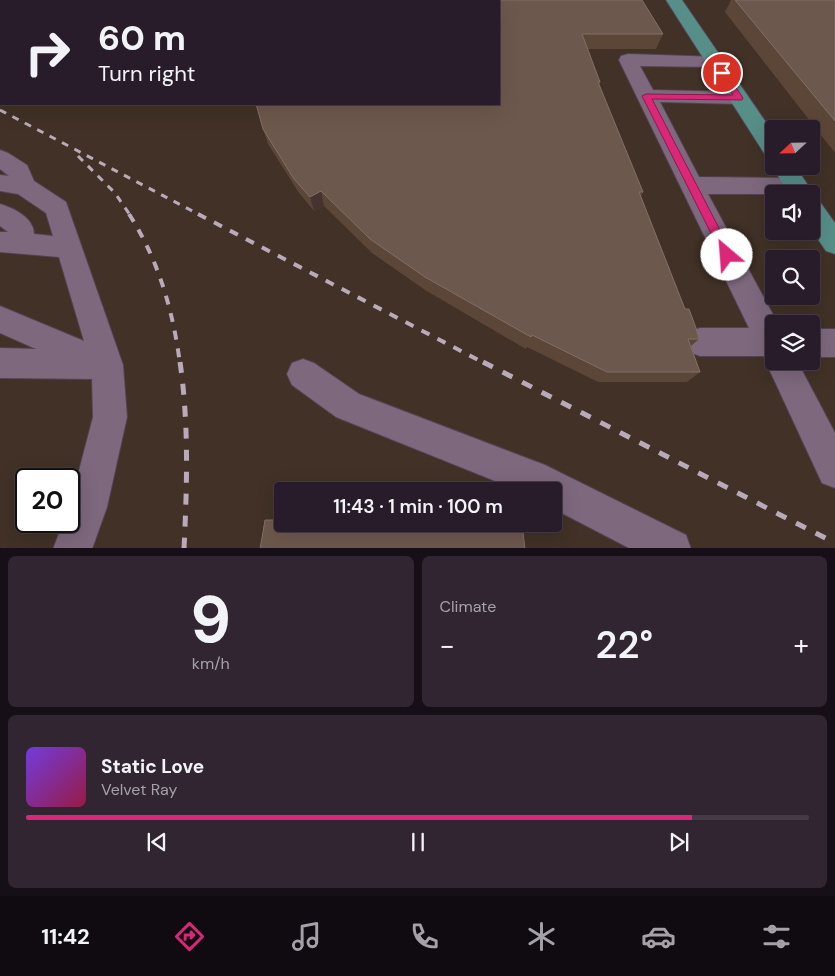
<!DOCTYPE html>
<html lang="en">
<head>
<meta charset="utf-8">
<style>
  :root { --surface:#291c2a; --page:#312532; --text:#f1f3f6; --muted:#a5a1a8; --line:#453a47; --accent:#db2777 }
  body { margin:0; font-family:"DM Sans",sans-serif; background:var(--page); color:var(--text); height:100vh; display:flex; flex-direction:column; font-size:19px; white-space:nowrap }
  * { box-sizing:border-box; margin:0 }
  p { font-size:16px; color:var(--muted) }
  .icon { flex:none; width:28px; height:28px; fill:none; stroke:currentColor; stroke-width:2; stroke-linecap:round; stroke-linejoin:round }
  .map { position:relative; height:548px; overflow:hidden }
  .details { display:flex; flex-direction:column; gap:8px; padding:8px; background:#170f17; flex:1 }
  .details>* { flex:none }
  .banner { position:absolute; left:0px; top:0px; width:500px; height:105px; box-shadow:0 5px 20px #0002,0 0 0 1px var(--line); background:#291c2a; color:var(--text); overflow:hidden }
  .needle { width:32px; rotate:248deg }
  .fabs { position:absolute; left:765px; top:120px; display:grid; gap:10px }
  .fabs a { display:grid; place-items:center; width:55px; height:55px; border-radius:5px; background:var(--surface); box-shadow:0 5px 20px #0002,0 0 0 1px var(--line); font-size:25px }
  .speed { position:absolute; left:15px; top:468px; display:flex; gap:10px; font-size:25px; font-weight:700; text-align:center }
  .speed>* { display:grid; place-content:center; width:65px; height:65px; border-radius:50%; background:var(--surface); box-shadow:0 5px 20px #0002,0 0 0 1px var(--line); line-height:1 }
  .speed .limit { border:2px solid #111; border-radius:8px; background:#fff; color:#111 }
  .pin { position:absolute; display:grid; place-items:center; width:42px; height:42px; color:#fff; margin:-21px; border:2px solid #fff; border-radius:50%; box-shadow:0 1px 5px #0007 }
  .me { position:absolute; width:55px; margin:-28px; rotate:333deg; stroke-linejoin:round; filter:drop-shadow(0 0 4px #0008) }
  .turn { display:flex; align-items:center; gap:18px; height:105px; padding:0 15px; font-size:22px }
  .turn .icon { width:65px; height:65px; stroke-width:2.5 }
  .turn b { display:block; font-size:35px; line-height:42px }
  .big { font-size:38px; font-weight:600; line-height:1.1 }
  .details .tile { flex:1; display:flex; flex-direction:column; justify-content:center; gap:8px; min-width:0; padding:0 18px; border-radius:8px; background:var(--page) }
  .details .dial { align-items:center; gap:0 }
  .dial b { font-size:65px; line-height:1 }
  .song { display:flex; align-items:center; gap:15px }
  .cover { width:60px; height:60px; border-radius:8px; background:linear-gradient(135deg,hsl(260 70% 55%),hsl(340 70% 35%)) }
  .played { height:5px; border-radius:2px; background:linear-gradient(90deg,var(--accent) 85%,var(--line) 85%) }
  .keys { display:flex; justify-content:space-around; direction:ltr }
  .heat { display:flex; justify-content:space-between; align-items:center; font-size:28px; direction:ltr }
  .details .tiles { flex:1; display:grid; gap:8px; grid-template-columns:1fr 1fr }
  .tile:last-child { grid-column:span 2 }
  .trip { position:absolute; left:274px; top:482px; width:288px; height:50px; border-radius:5px; background:var(--surface); box-shadow:0 5px 20px #0002,0 0 0 1px var(--line); font-weight:600; line-height:50px; text-align:center }
  .dock { display:flex; height:80px; justify-content:space-around; align-items:center; background:#100b11; color:var(--muted) }
  .dock .icon { width:35px; height:35px }
  .dock .active { color:var(--accent) }
  .dock b { font-size:22px; color:var(--text) }
  .map>svg:first-child { display:block }
  .industrial { fill:#413126; fill-rule:evenodd }
  .lines { fill:none; stroke-linecap:round; stroke-linejoin:round }
  .minor-casing { stroke:#524353; stroke-width:2 }
  .major-casing { stroke:#524353; stroke-width:2 }
  .minor { fill:#7d687d; fill-rule:evenodd }
  .major { fill:#588e88; fill-rule:evenodd }
  .rail-far2 { stroke:#b8aab8; stroke-width:3; stroke-dasharray:7 7; stroke-linecap:butt }
  .rail-far1 { stroke:#b8aab8; stroke-width:4; stroke-dasharray:9 9; stroke-linecap:butt }
  .rail { stroke:#b8aab8; stroke-width:5; stroke-dasharray:11 11; stroke-linecap:butt }
  .wall { fill:#5c4638 }
  .shaded-wall { fill:#463230 }
  .building { fill:#6d584d; stroke:#826f68 }
  .route { fill:#db2777; stroke:#8e194d }
</style>
</head>
<body>
<div class="map">
<svg width="835" height="549" viewBox="0 0 835 549">
  <rect width="100%" height="100%" fill="#372638"/>
  <path class="industrial" d="M0,0H835V548H0ZM1,1H499V104H1ZM774,129H811V166H774ZM774,194H811V231H774ZM774,259H811V296H774ZM774,324H811V361H774ZM26,479H69V521H26ZM282,491H552V524H282Z"/>
  <g class="lines">
    <g class="minor-casing">
      <path id="minor" d="M0,13H1V23H0Z
        M628,54L721,57L723,61L721,65L714,67L640,66L653,90L739,92L746,94L749,98L746,102L739,104L660,102L699,177L796,178L804,180L808,186L804,192L798,194H708L778,324H774V361H797L835,433V488L822,483L770,371L765,361L767,358L763,356H700L689,352L685,342L689,332L700,328H749L619,60L621,56Z
        M0,150L8,153L27,165L34,181L66,202L123,365L127,417L107,507L92,549H53L64,521H69V509L93,417L92,379L0,378V348L36,349L0,333V306L84,341L59,257L0,252V232H8L0,226V204C14,208 34,218 34,234L53,236L46,213L18,194L0,191V175L9,176L0,169Z
        M811,329H835V357H811Z
        M303,359L314,363L359,394L545,465L686,535L691,549H631L552,508V491H520L336,417L292,385L287,374L292,363Z"/>
    </g>
    <g class="major-casing">
      <path id="major" d="M666,0H682L774,134V158L766,156Z
        M774,162V166H795L814,194L811,199V194H789L772,166Z
        M811,199L820,202L835,223V254L826,251L811,229Z"/>
    </g>
    <use href="#minor" class="minor"/>
    <use href="#major" class="major"/>
    <path class="rail-far2" d="M0,110L200,215
      M78,156L115,193L130,215"/>
    <path class="rail-far1" d="M129,214C158,259 173,310 180,364
      M198,214L486,364"/>
    <path class="rail" d="M180,362C189,424 187,486 184,549
      M483,362L835,543"/>
  </g>
  <path class="wall" d="M731,0H835V153L725,12Z
    M499,1L663,34L656,49H588L600,82L599,86L643,192L641,196L685,309L699,339L691,346L700,372L687,382H598L527,347L526,349L425,290L372,253L324,206L314,211L299,193L268,144L263,129Z"/>
  <path class="shaded-wall" d="M321,191L324,206L314,211L310,197Z"/>
  <path class="building" d="M264,0H642L663,34H582L600,82H598L643,192H639L685,309H689L696,328L699,339H688L700,372H607L532,335L531,337L425,277L370,239L321,191L310,197L294,179L263,129L256,104H499V1H264Z
    M735,0H835V121Z
    M265,520H282V524H522L525,549H260Z"/>
  <path class="route" d="M719,71H725L743,98L742,100L652,99L733,255L727,260L722,255L642,96L646,94L733,95L718,73Z"/>
</svg>
<div class="fabs">
<a><svg class="needle" viewBox="-14 -14 28 28"><path d="M0-13l5 13h-10z" fill="#e53935"/><path d="M0 13l5-13h-10z" fill="#a5a1a8"/></svg></a>
<a><svg class="icon" aria-label="sound" viewBox="0 0 24 24"><path d="M4 9h4l5-4v14l-5-4H4zM17 9q2 3 0 6"/></svg></a>
<a><svg class="icon" aria-label="search" viewBox="0 0 24 24"><circle cx="10" cy="10" r="6"/><path d="M15 15l6 6"/></svg></a>
<a><svg class="icon" aria-label="layers" viewBox="0 0 24 24"><path d="M12 4l9 5-9 5-9-5zM3 14l9 5 9-5"/></svg></a>
</div>
<div class="speed"><div class="limit">20</div></div>
<div class="pin" style="left:722px;top:73px;background:#d93025"><svg class="icon" aria-label="arrive" viewBox="0 0 24 24"><path d="M6 21V4h12l-3 4 3 4H6"/></svg></div>
<svg class="me" style="left:727px;top:255px" viewBox="-20 -20 40 40"><circle r="19" fill="#fff"/><path d="M0-13L10 11 0 6-10 11z" fill="#db2777"/></svg>
<div class="trip">11:43 · 1 min · 100 m</div>
<div class="banner">
<div class="turn"><svg class="icon" aria-label="right" viewBox="0 0 24 24"><path d="M7 20v-9h11M14 6l5 5-5 5"/></svg><div><b>60 m</b>Turn right</div></div>
</div>
</div>
<section class="details">
<div class="tiles">
<div class="tile dial"><b>9</b><p>km/h</p></div>
<div class="tile"><p>Climate</p>
<div class="heat"><a>−</a><b class="big">22°</b><a>+</a></div>
</div>
<div class="tile">
<div class="song"><i class="cover"></i><div><b>Static Love</b><p>Velvet Ray</p></div></div>
<div class="played"></div>
<div class="keys"><svg class="icon" aria-label="previous" viewBox="0 0 24 24"><path d="M18 5L8 12l10 7zM5 5v14"/></svg><svg class="icon" aria-label="pause" viewBox="0 0 24 24"><path d="M8 5v14M16 5v14"/></svg><svg class="icon" aria-label="next" viewBox="0 0 24 24"><path d="M6 5l10 7-10 7zM19 5v14"/></svg></div>
</div>
</div>
</section>
<nav class="dock">
<b>11:42</b>
<svg class="icon active" aria-label="directions" viewBox="0 0 24 24"><path d="M12 3l9 9-9 9-9-9zM9 14v-3h6M13 9l2 2-2 2"/></svg>
<svg class="icon" aria-label="music" viewBox="0 0 24 24"><path d="M9 18V5l10-2v13"/><circle cx="6" cy="18" r="3"/><circle cx="16" cy="16" r="3"/></svg>
<svg class="icon" aria-label="phone" viewBox="0 0 24 24"><path d="M5 4h4l2 5-3 2q2 4 5 5l2-3 5 2v4C11 20 4 13 5 4z"/></svg>
<svg class="icon" aria-label="climate" viewBox="0 0 24 24"><path d="M12 3v18M4 7l16 10M4 17L20 7"/></svg>
<svg class="icon" aria-label="car" viewBox="0 0 24 24"><path d="M5 17H2v-5l4-1 3-4h7l3 4 3 1v5h-3M9 17h6M6 11h13"/><circle cx="7" cy="17" r="2"/><circle cx="17" cy="17" r="2"/></svg>
<svg class="icon" aria-label="filters" viewBox="0 0 24 24"><path d="M4 7h16M4 17h16"/><circle cx="9" cy="7" r="2"/><circle cx="15" cy="17" r="2"/></svg>
</nav>
</body>
</html>
